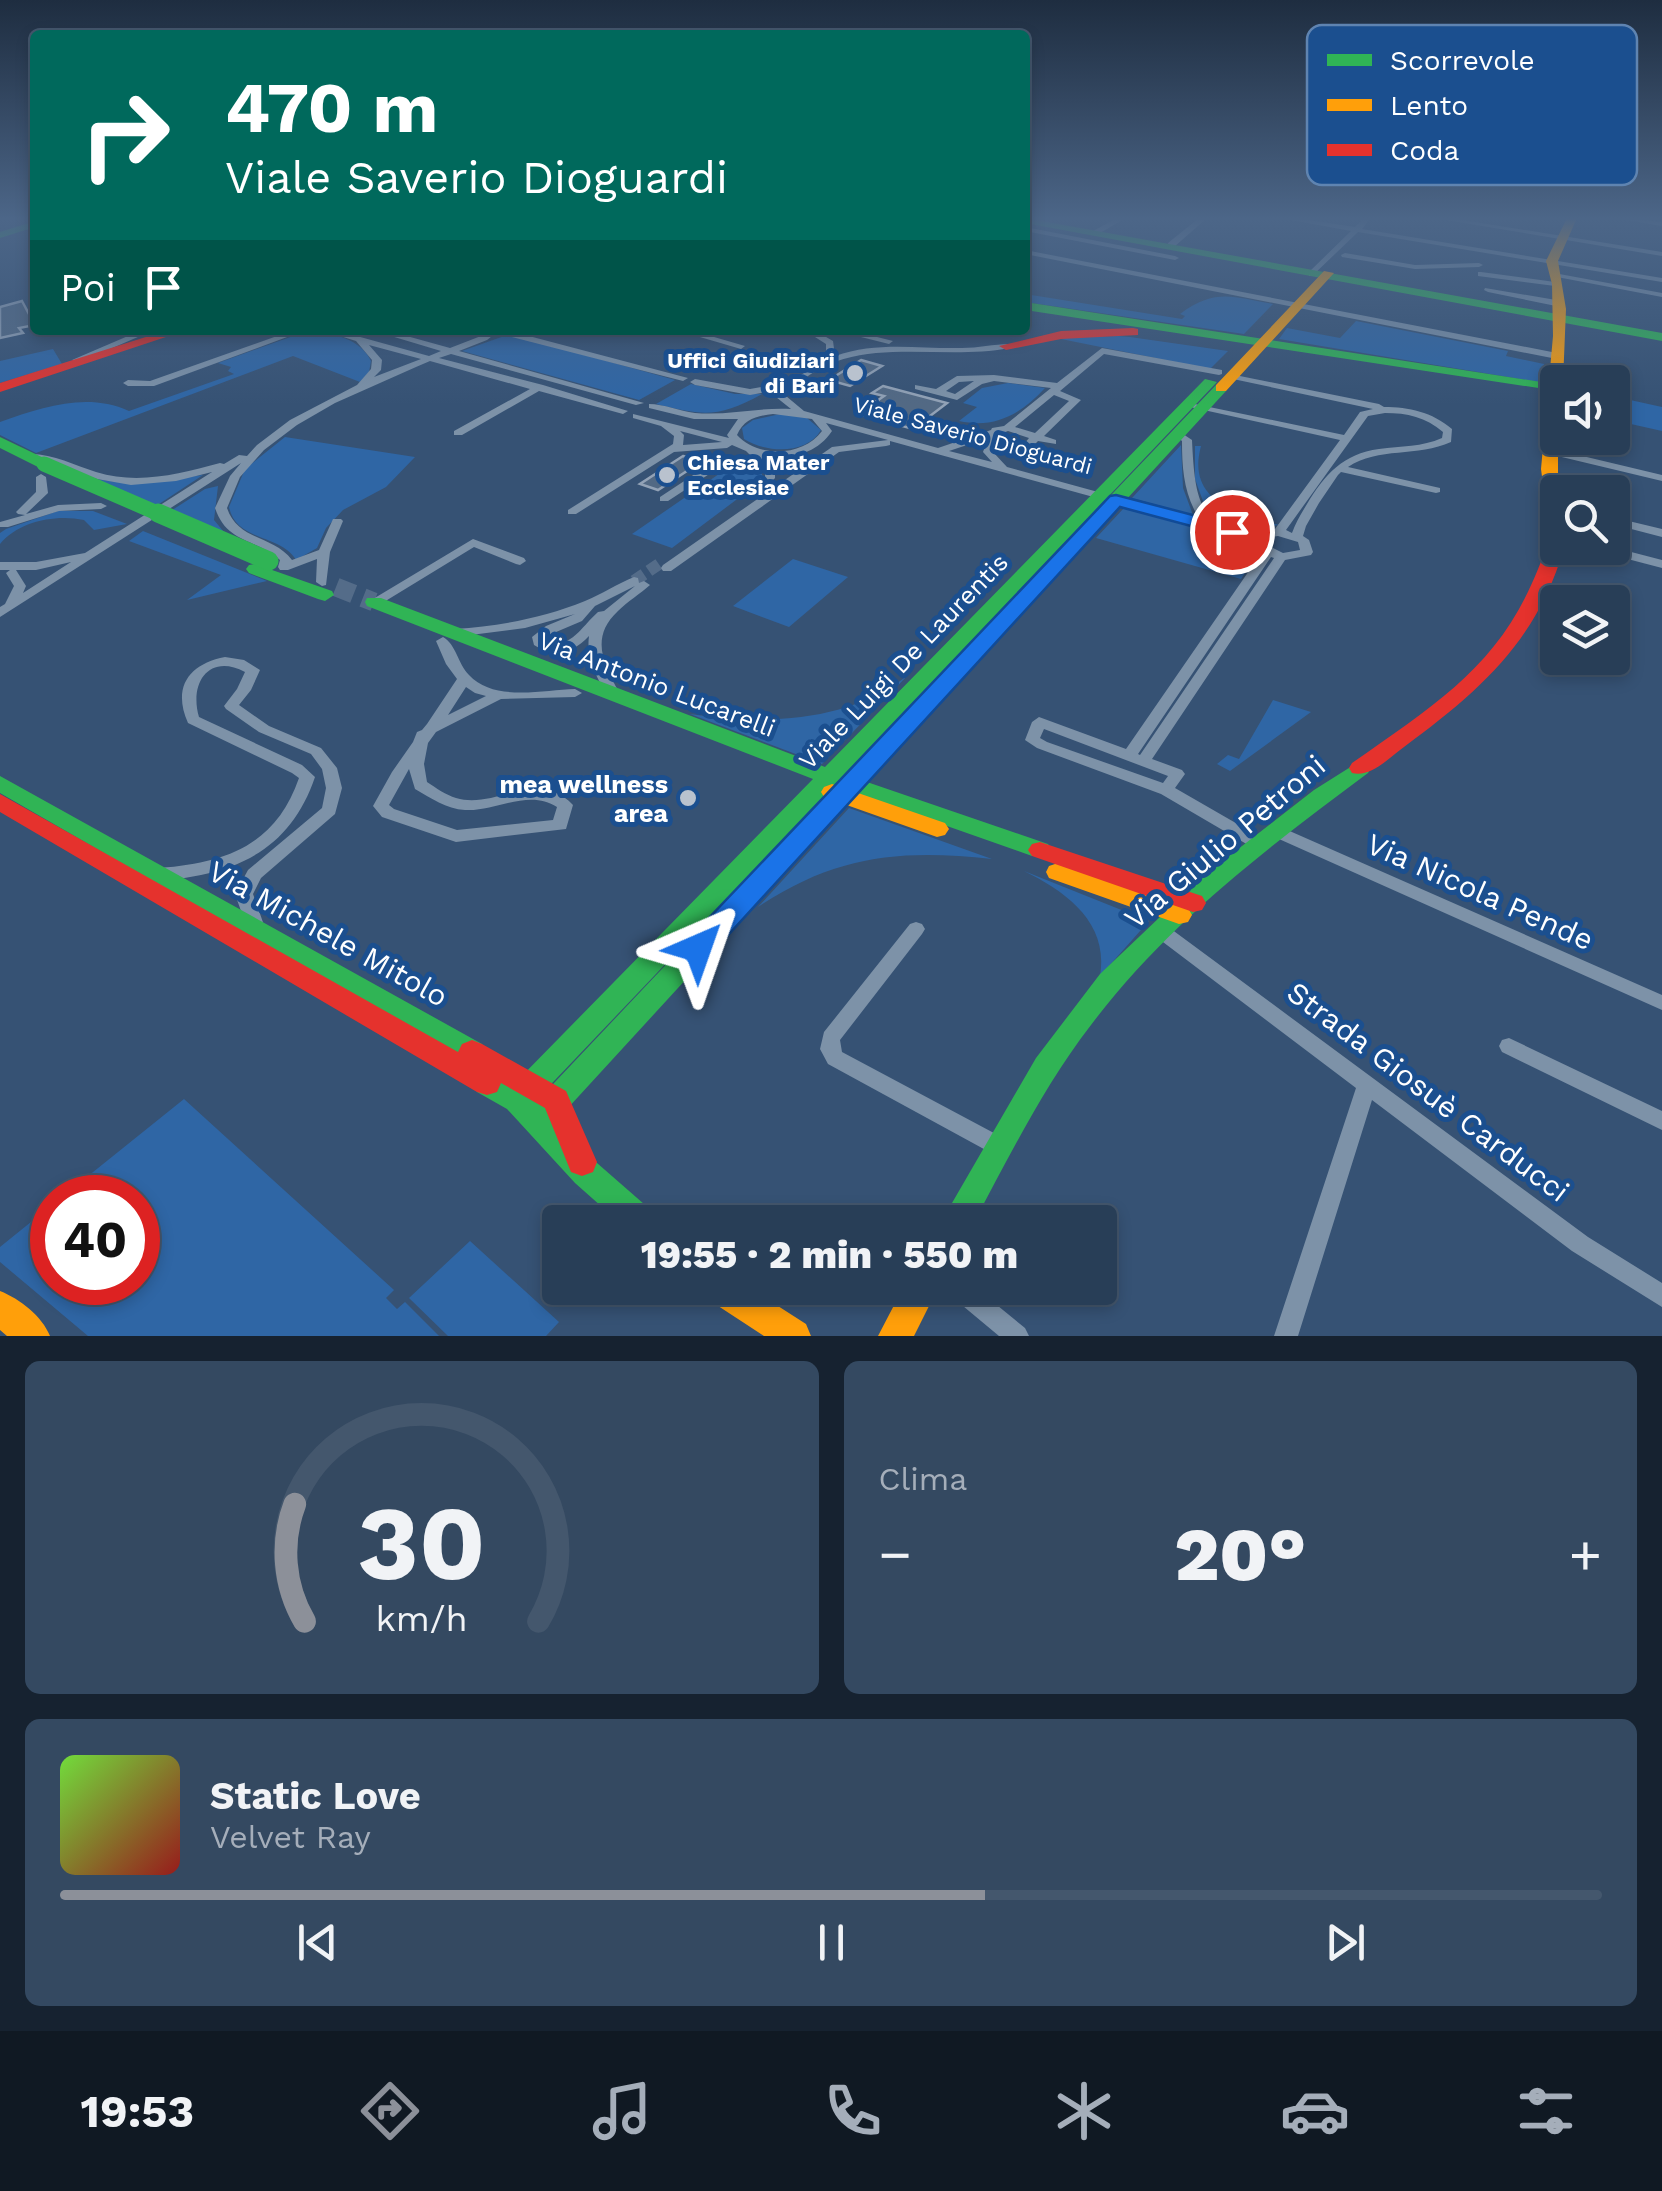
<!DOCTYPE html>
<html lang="it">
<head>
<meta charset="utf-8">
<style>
  :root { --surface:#283e57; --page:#344961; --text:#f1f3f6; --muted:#a5aeba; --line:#44576d; --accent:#8c9099 }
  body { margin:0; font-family:"Work Sans",sans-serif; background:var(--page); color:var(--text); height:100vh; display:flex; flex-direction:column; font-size:38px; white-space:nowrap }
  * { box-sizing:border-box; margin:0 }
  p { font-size:32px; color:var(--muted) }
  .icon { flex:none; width:55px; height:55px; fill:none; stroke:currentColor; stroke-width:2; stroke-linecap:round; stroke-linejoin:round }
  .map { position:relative; height:1336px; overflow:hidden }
  .details { display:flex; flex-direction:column; gap:25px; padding:25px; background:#162230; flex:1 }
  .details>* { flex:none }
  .guide { position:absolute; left:30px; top:30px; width:1000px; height:305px; border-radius:10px; box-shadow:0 5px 15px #0003,0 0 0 2px var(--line); background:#00695c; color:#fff; overflow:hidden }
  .buttons { position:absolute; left:1540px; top:365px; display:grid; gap:20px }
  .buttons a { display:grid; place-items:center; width:90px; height:90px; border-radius:10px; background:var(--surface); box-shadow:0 5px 15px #0003,0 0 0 2px var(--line); font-size:50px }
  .speed { position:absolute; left:30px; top:1175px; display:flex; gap:20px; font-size:50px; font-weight:700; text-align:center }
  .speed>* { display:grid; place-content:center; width:130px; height:130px; border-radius:50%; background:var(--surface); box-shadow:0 5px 15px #0003,0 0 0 2px var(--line); line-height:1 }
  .speed .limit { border:15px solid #d22; background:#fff; color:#111 }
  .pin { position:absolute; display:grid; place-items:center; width:85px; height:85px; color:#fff; margin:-42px; border:5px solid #fff; border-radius:50%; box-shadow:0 2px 10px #0007 }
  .me { position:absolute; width:110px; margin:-55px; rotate:43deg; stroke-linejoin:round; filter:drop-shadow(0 0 8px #0008) }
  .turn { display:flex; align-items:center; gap:35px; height:210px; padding:0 30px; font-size:45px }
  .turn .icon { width:130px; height:130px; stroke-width:2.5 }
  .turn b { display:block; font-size:70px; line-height:85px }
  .then { display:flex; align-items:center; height:95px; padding:0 30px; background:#0003; gap:20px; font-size:38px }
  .big { font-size:75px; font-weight:800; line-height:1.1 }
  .details .tile { flex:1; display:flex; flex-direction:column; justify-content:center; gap:15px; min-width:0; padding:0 35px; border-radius:15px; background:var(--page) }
  .details .dial { align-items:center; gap:0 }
  .dial svg { height:260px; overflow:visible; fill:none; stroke:var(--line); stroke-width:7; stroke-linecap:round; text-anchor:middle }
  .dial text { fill:var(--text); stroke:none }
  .song { display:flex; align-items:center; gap:30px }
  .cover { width:120px; height:120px; border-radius:15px; background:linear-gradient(135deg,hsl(100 70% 55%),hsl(0 70% 35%)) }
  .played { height:10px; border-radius:5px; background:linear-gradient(90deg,var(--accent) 60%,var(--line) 60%) }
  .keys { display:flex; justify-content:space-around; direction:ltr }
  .heat { display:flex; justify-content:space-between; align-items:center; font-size:55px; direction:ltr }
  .details .tiles { flex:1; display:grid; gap:25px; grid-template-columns:1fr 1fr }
  .tile:last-child { grid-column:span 2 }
  .trip { position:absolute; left:542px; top:1205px; width:575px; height:100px; border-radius:10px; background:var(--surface); box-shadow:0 5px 15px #0003,0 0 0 2px var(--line); font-weight:800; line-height:100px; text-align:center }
  .tab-bar { display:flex; height:160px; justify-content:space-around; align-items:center; background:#101923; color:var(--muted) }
  .tab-bar .icon { width:70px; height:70px }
  .tab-bar .current { color:var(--accent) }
  .tab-bar b { font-size:45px; color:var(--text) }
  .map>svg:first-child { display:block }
  .green { fill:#2f66a5 }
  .building { fill:#526984; stroke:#92a2b6; stroke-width:2.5 }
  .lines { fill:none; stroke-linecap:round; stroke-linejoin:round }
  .street-tunnel { stroke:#546c89; stroke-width:12; stroke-dasharray:12 6; stroke-linecap:butt }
  .secondary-tunnel { stroke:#546c89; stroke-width:19; stroke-dasharray:19 10; stroke-linecap:butt }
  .street { fill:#7d92a8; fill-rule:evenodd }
  .fast { fill:#30b455; fill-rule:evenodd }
  .slow { fill:#ff9f0a; fill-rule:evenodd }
  .jam { fill:#e5322d; fill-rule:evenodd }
  .fast-bridge-far1 { stroke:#30b455; stroke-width:15 }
  .fast-bridge { stroke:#30b455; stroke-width:19 }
  .route { fill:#1a73e8; stroke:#114b97; stroke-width:2.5 }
  .poi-dot { fill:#b9c2ce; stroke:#1b4f8f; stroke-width:4 }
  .labels { text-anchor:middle; stroke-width:10; stroke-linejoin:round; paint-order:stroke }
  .far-poi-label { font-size:22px; font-weight:bold; fill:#fff; stroke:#1b4f8f; text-anchor:end }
  .far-street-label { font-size:22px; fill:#fff; stroke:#1b4f8f }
  .street-label { font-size:25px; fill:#fff; stroke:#1b4f8f }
  .poi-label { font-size:25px; font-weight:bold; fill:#fff; stroke:#1b4f8f; text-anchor:end }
  .near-street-label { font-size:30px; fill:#fff; stroke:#1b4f8f }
  .key { fill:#1b4f8f; stroke:#5f84b1; stroke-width:2.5 }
  .key-label { font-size:28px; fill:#fff }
</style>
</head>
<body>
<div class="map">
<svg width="1662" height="1336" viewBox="0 0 1662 1336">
  <rect width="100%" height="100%" fill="#365274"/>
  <path class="green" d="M1025,294L1182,319L1185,316L1180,314C1216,288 1232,297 1273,304L1244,334L1025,302Z
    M1356,321L1508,351L1506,356L1544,364V383L1279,339L1287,328L1340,338Z
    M310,330C333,333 361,339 371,361L369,372L360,382L293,356L36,453L0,435V422C43,407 87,392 129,411L234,374L228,371L231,367L218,363Z
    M510,334L675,380L639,400L462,351Z
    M1118,336L1130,337L1228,351L1210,369L1056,338Z
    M53,349L62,364L0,383V361Z
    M1008,383L1045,388C1021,414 995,429 959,421L977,407L963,403L982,388Z
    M691,384L735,394H762C719,418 703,416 656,404Z
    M1612,396L1662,407V431L1613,420Z
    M780,414L807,418L821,430C807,455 766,453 744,439L742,428L753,420Z
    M285,437L415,457L386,487L343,510L326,528L317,548L296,560C281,534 236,542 229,507L245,469Z
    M1181,445L1183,488L1193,515L1132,498Z
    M1195,446H1201C1186,501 1236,513 1279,525L1248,529L1208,515L1195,479Z
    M745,456L757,463L764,479L672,548L632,534Z
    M203,475L153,508L82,477L131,484Z
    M218,486L214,520L224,532L243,544L166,514L205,489Z
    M1124,508L1237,539L1249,546L1256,556L1241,579L1096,538Z
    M58,511H93L127,524L94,530L84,520C56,514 19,521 0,544V533L6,529Z
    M143,531L267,581L187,600L221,575L129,541Z
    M793,559L848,577L789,627L733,606Z
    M908,675L822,764L690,714C764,725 847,723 908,675Z
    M1273,700L1311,712L1230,771L1217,764L1228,755L1239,759Z
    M849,808L992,859C901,849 836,855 758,907Z
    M1024,871L1149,921L1100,976C1109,923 1067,892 1024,871Z
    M184,1099L394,1290L386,1298L397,1309L405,1302L439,1336H88L0,1262V1247L52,1205V1282H138V1198L62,1197Z
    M470,1241L559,1322L546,1336H448L409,1298Z"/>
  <path class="building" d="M22,301L29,314L35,313V325L19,328L23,333L0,338V307Z
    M861,360L882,366L850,386L829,380Z
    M883,386L947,403L913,429L858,414L884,396L872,393Z
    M683,456L702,461L658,490L640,484Z"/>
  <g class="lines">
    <path class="street-tunnel" d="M634,581L659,564"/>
    <path class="secondary-tunnel" d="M336,587L374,602"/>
    <path class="street" d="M1117,218H1126L1100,233L1093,231Z
      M1199,218H1207L1174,247H1168V243Z
      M1280,218H1296L1355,227L1364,218H1371L1362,229L1662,278V282L1358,232L1312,276H1309V272L1351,231Z
      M1434,218H1450L1662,252V256Z
      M1622,218L1662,222V226L1626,220Z
      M1025,227L1175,256L1179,258L1175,260L1025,231Z
      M1025,250L1557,353L1562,356L1557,359L1025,254Z
      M1345,253L1415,265L1479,263L1483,265L1479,267L1415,269L1342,257L1341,255Z
      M1481,272L1555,282L1559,284L1555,286L1478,276V272Z
      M1554,273L1662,293V297L1557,277H1554Z
      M1485,288L1556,300L1560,303L1556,306L1488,292L1484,290Z
      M142,330H154L80,362L72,360Z
      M294,330H306L154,386H128L123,383L128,380L150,381Z
      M321,330H335L429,356L441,351L371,330H385L450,348L481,336L489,330H506L688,378L683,381L496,333L487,340L459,351L644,403L636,405L451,354L439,358L543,385L628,411L623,414L539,391L462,435H454V431L530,389L430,361L416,367L335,403L297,425L264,450L240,477L227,508C238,541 273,535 292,560L319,550L333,519H341L343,521L330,552L326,585L322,586L316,582L317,559L288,570H280L278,567L280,560C256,538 227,544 215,508L230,476L241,463L0,617V607L5,604L14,586L6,573L10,570H0V562H36L85,553L212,472L176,481L131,485L97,479L47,462L28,458V454C52,453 74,465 96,472C138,485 179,474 220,463L224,464L239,455L247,456L257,445L290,420L357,385L371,369L372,360L356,341ZM369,345L421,359L374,377L381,370L382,360ZM71,562L23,593L26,586L16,570H14H36Z
      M676,330H690L745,346L741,349Z
      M804,330H814L833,341L835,356C877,341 918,349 962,348C978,348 994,344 1009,344V348C933,363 845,328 786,396L804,411L938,448L991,430L992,428L1004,426L1051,388L994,381L982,384L957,400L915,389V385L936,389L957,376L994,375L1057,383L1102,348L1222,370V374L1219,375L1104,354L1060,391L1081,400L1044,436L1056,440V444L1038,441L1033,446H1025L1024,444L1029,438L1008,431L1000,434L993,452L1007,467L1200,520C1184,495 1182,470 1182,441L1175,435L1180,432L1192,440C1195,505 1200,537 1275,529L1340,440L1190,407V403L1344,435L1360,412L1373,409L1233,379L1230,378V374L1379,404L1384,407C1409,407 1432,412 1452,429L1451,442C1418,457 1378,447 1348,467L1440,488V492L1436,493L1341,472L1338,475L1319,503L1306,526L1303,536L1309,540L1313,552L1311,555L1285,560L1152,759L1182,770L1185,774L1175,788L1267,841L1269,845L1267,849H1255L1161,794L1037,748L1025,740L1032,722L1039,717L1126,749L1262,552L1251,545L1253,536L1228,534L890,441V445L886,446L839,452L671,571H663L661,568L663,565L832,447L888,440L826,423L832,431C816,455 790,459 763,456L775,469V478L756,499H748L746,497L765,477V470L746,451L732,445L727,448L674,452L576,514H568V510L673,444L674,436L661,426L633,418V414L729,438L727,435L738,419H694L649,408V404C664,404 679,411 695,413C727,416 759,407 791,409L776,397L782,389L750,395L695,385L690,382L695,379L750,389L789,382L826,360V344ZM974,381L955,394L946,391L959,382ZM1054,395L1069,401L1035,433L1015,427ZM1385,413C1407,413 1426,417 1443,432L1442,438C1422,447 1401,446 1379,449C1343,454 1325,474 1307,504C1301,514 1296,522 1292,533L1286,530L1368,416ZM773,414L812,419L822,431C803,457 758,458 737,435C744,419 757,416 773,414ZM680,431L722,442L683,445L684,435ZM988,438L983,452L992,462L949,451ZM1278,536L1298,542L1300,550L1283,553L1263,543L1264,538ZM1271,557L1274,558L1140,755L1138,754ZM1044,729L1168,776L1163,783L1047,742L1040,738Z
      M833,330H849L893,341L889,344Z
      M1549,448L1662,475V481L1545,453L1544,451Z
      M714,457L719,460L720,467L668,501H660V497L710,464L709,460Z
      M41,474L46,477L48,493L26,514L58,505L101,503L107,506L101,509L59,511L8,527H0V522L25,515L18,514L16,512L36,492V477Z
      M1612,517L1662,529V537L1612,524Z
      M473,539L524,558L526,561L520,565L516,564L474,547L379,605H369L368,602Z
      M1612,547L1662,560V568L1597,551L1595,548Z
      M634,577L638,578L639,583L644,581L650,585C640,594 628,601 618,611C590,637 603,663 619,692L617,695H607C596,676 586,658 589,636C573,653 555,658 534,645L532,637L546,626L575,614L525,628L455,637L448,633L455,629C500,626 543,618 585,601C602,594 617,584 634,577ZM635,586L604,611L598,612C582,626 571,649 547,643L546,638L549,635L582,621L595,606Z
      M443,637C456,644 458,664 469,675C494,702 542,690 575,689L582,693L575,697L501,699L436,732L428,743L424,764L427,782C436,788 446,795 456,798C496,810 538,767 573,805L566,829L456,842L382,817L373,806L392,772L413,742L417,732L422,730L427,724L457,679L446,664L436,641ZM466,687L475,693L486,696L448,715ZM409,769L415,789C431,798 446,809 465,810C495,812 529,788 557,807L553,820L457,830L394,809L389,805Z
      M225,657L244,660L260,670L251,690L239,705L269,726L321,748L337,768L342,788L335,814L261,878L253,894L265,928L262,933L256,935L250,933L247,928L235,894L248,870L322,808L326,788L322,769L311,754L259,732L226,709L224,706L237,689L245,672C209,653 189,683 199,717L302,765L315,777C296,833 259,863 201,875C186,878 169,881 154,878L152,874L154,870L160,868C226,863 276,845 299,778L292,773L188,723C172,687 189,664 225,657Z
      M1276,825L1662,995V1010L1270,835L1268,831L1270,827Z
      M916,922L922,924L925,929L922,934L840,1040L842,1052L1007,1140L1010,1147L1007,1154L1000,1156L993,1154L828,1064L820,1049L824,1032L910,924Z
      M1161,924L1167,926L1588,1237L1662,1283V1307L1572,1251L1372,1100L1298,1336H1274L1356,1088L1155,936L1152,931L1155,926Z
      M1509,1038L1662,1111V1130L1502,1052L1499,1046L1502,1040Z
      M948,1288H976L1025,1328L1029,1336H999L951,1296Z"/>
    <path class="fast" d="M1025,218L1662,333V341L1025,223Z
      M35,221V227L0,238V232Z
      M1025,302L1554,384L1558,385V391L1025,310Z
      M1205,379L1217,382L845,774L1216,385H1226V391L867,782L1048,844L1052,850L1048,856H1032L856,794L556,1121L597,1163L652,1211L657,1222H619L575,1183L507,1109L477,1092L473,1083L477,1074L487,1071L514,1084L813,779L367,606L365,602L367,598H381L825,767ZM835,786L537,1101L536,1100Z
      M0,437L50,461L52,464L44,469L38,467L0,448Z
      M255,564L332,591L334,595L325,601L318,599L249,573L246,569L249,565Z
      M1360,761L1368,763L1371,768L1368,773C1267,848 1167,924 1091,1025C1044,1086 1010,1155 974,1222H941L1036,1058L1100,974L1202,877L1314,790Z
      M0,776L482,1044L486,1052L482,1060L472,1064L462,1060L0,793Z"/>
    <path class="slow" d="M1567,218H1577L1558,261L1566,309L1563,382H1558V535L1549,530L1541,469L1553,336L1552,284L1546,261Z
      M1324,271L1334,273L1226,391H1216V385Z
      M832,784L945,823L949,829L945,835L937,837L824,797L821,792L824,787Z
      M1058,863L1188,908L1192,915L1188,922L1179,924L1049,878L1046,872L1049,866Z
      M704,1288H750L806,1324L811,1336H764L709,1300Z
      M903,1288H938L914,1336H878Z
      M0,1291C20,1299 42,1316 50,1336H7L0,1330Z"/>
    <path class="jam" d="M1133,328L1138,329V335L1061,339L1006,350L999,346L1061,331Z
      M168,330H187L0,392V383Z
      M1558,533V548H1564C1537,641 1480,691 1404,747C1390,757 1371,778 1352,773L1349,768L1352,763C1449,695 1512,657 1549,538Z
      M0,794L458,1052L462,1044L472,1040L482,1044L566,1091L597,1162L593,1172L582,1176L571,1172L545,1108L501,1083L497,1092L487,1095L477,1092L0,812Z
      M1040,842L1202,896L1206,903L1202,910L1193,912L1032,856L1028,850L1032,844Z"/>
    <path class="fast-bridge-far1" d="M44,464L164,516"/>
    <path class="fast-bridge" d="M158,513L269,561"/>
  </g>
  <linearGradient id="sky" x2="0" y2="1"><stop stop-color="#1e2d40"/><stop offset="0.54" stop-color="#4c6688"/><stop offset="1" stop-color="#4c6688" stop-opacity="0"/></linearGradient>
  <rect width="1662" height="405" fill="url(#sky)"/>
  <path class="route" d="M1116,495L1239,527L1242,532L1232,537L1120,507L709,956L698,960L688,956L684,948L688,940L1110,496Z"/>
  <g class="poi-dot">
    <circle cx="855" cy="373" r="10"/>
    <circle cx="667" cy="475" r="10"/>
    <circle cx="688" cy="798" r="10"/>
  </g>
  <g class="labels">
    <g class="far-poi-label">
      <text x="835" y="368">Uffici Giudiziari<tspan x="835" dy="25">di Bari</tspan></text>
      <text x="687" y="470" text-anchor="start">Chiesa Mater<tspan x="687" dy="25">Ecclesiae</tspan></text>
    </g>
    <g class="far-street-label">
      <text transform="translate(973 435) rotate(15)" y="8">Viale Saverio Dioguardi</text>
    </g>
    <g class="street-label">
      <text transform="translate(903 661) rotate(-46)" y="9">Viale Luigi De Laurentis</text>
      <text transform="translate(657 684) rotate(21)" y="9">Via Antonio Lucarelli</text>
    </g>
    <g class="poi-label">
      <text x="668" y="793">mea wellness<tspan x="668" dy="29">area</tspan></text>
    </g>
    <g class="near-street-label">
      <text transform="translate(1225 842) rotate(-40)" y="10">Via Giulio Petroni</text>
      <text transform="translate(1480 892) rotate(24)" y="10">Via Nicola Pende</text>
      <text transform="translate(328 934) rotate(29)" y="10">Via Michele Mitolo</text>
      <text transform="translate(1428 1092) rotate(37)" y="10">Strada Giosuè Carducci</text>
    </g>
  </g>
  <rect x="1307" y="25" width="330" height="160" rx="15" class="key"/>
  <rect x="1327" y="54" width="45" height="12" fill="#30b455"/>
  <rect x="1327" y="99" width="45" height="12" fill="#ff9f0a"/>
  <rect x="1327" y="144" width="45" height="12" fill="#e5322d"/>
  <g class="key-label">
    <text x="1390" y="70">Scorrevole</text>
    <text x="1390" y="115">Lento</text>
    <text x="1390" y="160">Coda</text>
  </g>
</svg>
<div class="buttons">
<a><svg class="icon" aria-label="sound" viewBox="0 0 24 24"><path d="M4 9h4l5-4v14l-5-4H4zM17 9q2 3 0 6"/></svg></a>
<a><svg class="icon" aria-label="search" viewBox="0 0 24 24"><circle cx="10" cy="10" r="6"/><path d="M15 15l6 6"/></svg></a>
<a><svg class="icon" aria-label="layers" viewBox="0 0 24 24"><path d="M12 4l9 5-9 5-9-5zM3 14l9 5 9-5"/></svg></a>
</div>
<div class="speed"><div class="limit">40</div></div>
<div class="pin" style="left:1232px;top:532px;background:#d93025"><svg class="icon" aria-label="arrive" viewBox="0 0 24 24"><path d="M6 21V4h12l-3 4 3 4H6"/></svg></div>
<svg class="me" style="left:698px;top:948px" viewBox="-20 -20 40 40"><path d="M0-17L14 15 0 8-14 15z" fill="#1a73e8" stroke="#fff" stroke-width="4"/></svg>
<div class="trip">19:55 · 2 min · 550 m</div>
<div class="guide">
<div class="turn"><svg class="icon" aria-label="right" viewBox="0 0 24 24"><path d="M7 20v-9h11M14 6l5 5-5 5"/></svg><div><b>470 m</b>Viale Saverio Dioguardi</div></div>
<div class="then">Poi<svg class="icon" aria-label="arrive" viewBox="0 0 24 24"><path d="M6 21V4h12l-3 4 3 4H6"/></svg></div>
</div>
</div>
<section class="details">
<div class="tiles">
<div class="tile dial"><svg viewBox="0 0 100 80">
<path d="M14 69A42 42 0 1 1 86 69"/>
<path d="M14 69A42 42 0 0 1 11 33" stroke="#8c9099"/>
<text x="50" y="56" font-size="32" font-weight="700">30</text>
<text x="50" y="72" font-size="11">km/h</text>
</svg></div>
<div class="tile"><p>Clima</p>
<div class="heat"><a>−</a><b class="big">20°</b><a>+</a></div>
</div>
<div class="tile">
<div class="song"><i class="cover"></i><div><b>Static Love</b><p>Velvet Ray</p></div></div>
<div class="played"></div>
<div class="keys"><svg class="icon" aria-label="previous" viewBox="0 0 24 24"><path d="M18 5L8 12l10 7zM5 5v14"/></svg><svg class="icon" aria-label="pause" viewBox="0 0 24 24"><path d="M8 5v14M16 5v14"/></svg><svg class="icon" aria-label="next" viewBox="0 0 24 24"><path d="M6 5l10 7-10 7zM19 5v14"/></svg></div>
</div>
</div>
</section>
<nav class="tab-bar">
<b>19:53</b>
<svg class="icon current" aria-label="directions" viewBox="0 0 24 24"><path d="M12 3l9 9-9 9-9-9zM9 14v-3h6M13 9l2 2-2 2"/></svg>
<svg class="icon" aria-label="music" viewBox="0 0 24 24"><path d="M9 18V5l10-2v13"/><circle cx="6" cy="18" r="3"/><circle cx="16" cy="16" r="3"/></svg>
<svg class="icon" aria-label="phone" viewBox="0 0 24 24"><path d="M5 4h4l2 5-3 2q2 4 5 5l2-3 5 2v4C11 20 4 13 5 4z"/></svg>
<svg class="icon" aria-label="climate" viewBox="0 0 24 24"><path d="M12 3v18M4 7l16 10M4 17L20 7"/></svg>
<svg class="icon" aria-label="car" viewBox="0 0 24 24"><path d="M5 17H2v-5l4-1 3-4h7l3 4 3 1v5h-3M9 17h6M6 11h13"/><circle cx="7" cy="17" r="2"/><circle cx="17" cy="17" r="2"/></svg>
<svg class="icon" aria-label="filters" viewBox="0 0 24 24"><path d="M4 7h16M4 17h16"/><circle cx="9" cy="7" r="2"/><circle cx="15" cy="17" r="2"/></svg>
</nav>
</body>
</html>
